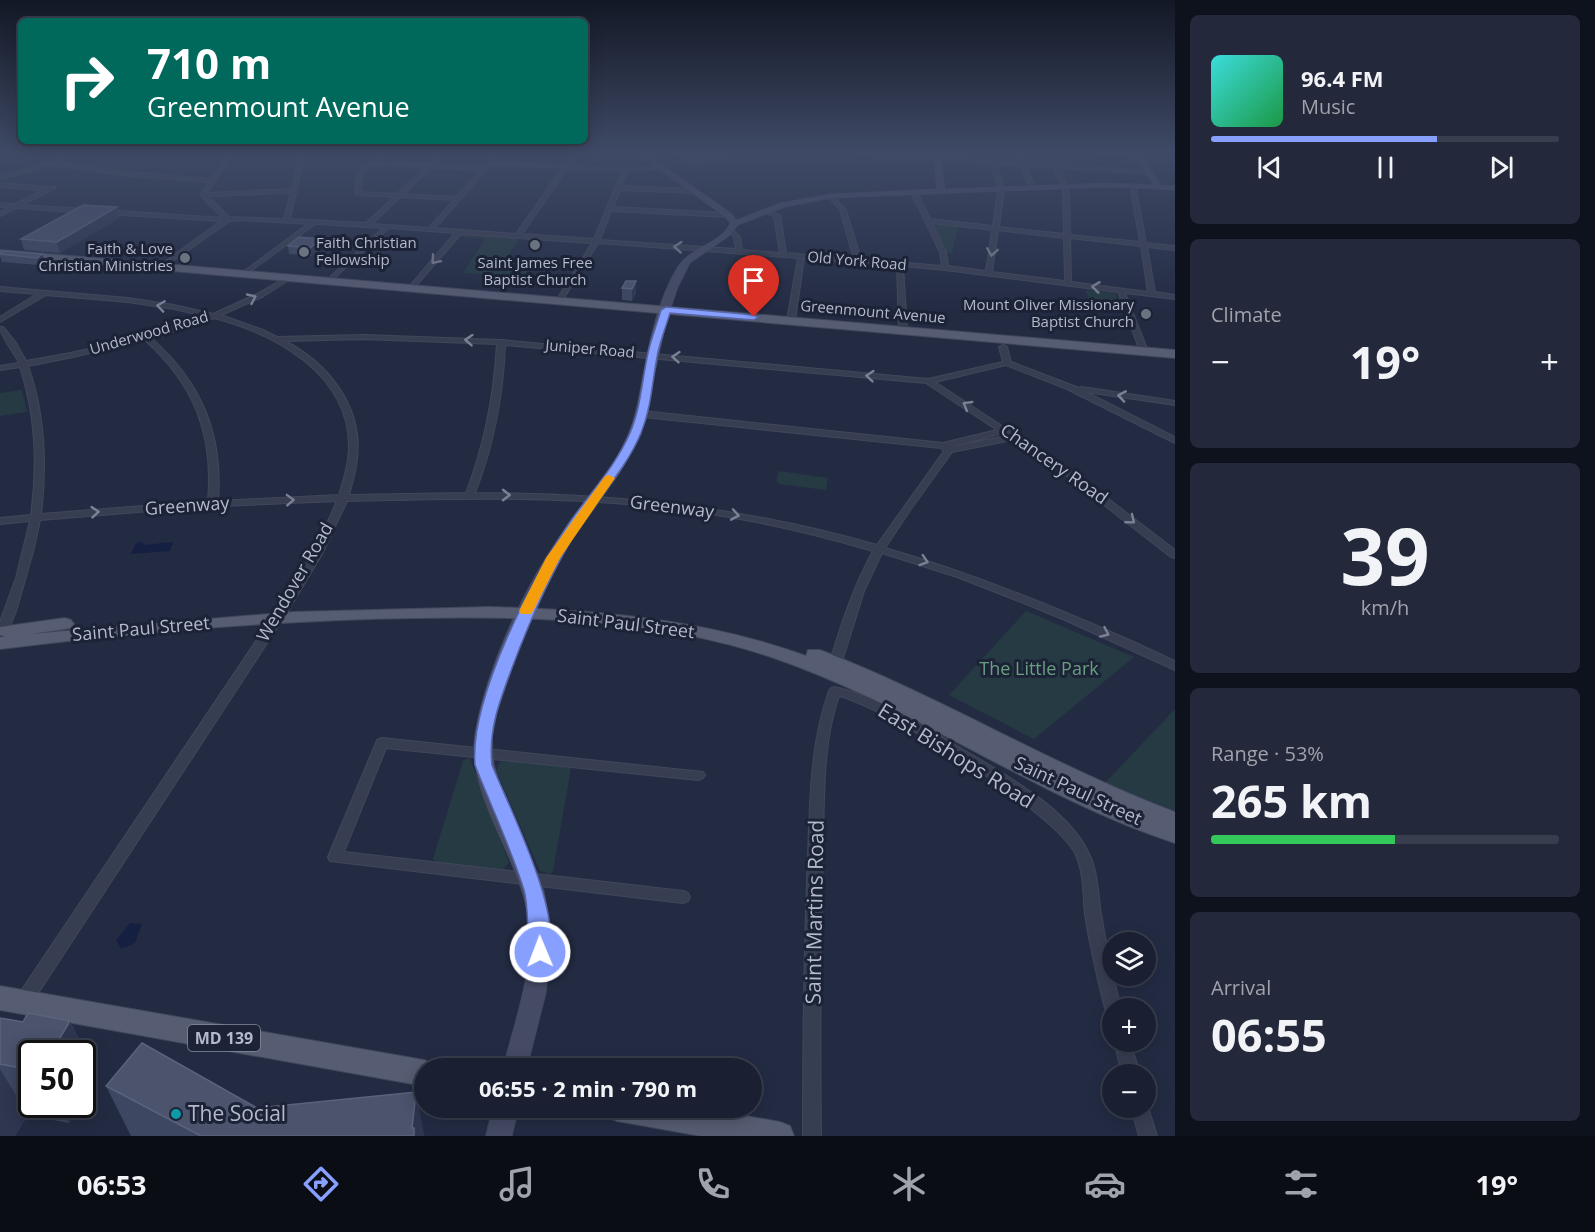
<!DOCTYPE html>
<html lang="en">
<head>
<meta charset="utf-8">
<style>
  :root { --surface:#1a2032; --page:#23283a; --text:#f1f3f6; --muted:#9fa3ac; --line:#383e4d; --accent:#879fff }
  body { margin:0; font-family:"Open Sans",sans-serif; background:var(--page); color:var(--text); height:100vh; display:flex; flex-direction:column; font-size:22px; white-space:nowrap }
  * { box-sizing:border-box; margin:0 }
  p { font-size:20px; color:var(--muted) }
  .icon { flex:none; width:33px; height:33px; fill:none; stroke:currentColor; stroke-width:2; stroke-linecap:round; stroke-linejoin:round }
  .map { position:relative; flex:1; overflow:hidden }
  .details { display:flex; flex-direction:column; gap:15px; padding:15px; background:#0e121c; width:420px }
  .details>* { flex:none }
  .banner { position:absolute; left:18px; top:18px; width:570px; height:126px; border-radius:9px; box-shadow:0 3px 15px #0003,0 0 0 2px var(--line); background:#00695c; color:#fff; overflow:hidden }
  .buttons { position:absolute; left:1102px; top:932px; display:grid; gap:12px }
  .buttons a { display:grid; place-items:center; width:54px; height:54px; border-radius:50%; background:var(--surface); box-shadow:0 3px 15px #0003,0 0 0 2px var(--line); font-size:30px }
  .speed { position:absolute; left:18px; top:1040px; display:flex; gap:12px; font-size:30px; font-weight:700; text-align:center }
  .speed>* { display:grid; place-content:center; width:78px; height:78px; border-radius:50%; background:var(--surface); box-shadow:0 3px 15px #0003,0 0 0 2px var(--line); line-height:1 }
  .speed .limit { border:3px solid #111; border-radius:9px; background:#fff; color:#111 }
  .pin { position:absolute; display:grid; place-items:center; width:51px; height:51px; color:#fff; margin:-62px -26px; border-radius:50% 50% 50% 0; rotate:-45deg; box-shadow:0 0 6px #0007 }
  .pin .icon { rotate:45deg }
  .me { position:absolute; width:66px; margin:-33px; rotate:359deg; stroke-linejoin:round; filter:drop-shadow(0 0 4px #0008) }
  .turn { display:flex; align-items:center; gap:21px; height:126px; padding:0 30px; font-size:27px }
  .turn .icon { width:78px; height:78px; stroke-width:2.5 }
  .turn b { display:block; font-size:42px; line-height:51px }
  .big { font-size:45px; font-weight:700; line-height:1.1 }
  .details .widget { flex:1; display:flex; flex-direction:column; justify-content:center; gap:9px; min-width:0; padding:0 21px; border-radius:9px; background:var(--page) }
  .details .dial { align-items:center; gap:0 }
  .dial b { font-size:78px; line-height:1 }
  .song { display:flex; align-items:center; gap:18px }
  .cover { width:72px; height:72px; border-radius:9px; background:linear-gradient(135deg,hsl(180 70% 55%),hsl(140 70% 35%)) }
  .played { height:6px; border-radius:3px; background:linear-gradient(90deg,var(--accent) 65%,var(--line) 65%) }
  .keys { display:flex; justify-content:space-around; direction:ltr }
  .heat { display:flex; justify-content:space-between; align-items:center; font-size:33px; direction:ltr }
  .charge { height:9px; border-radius:4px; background:linear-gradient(90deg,#34c759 53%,var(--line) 0) }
  .trip { position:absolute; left:414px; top:1058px; width:348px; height:60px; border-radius:30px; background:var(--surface); box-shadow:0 3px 15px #0003,0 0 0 2px var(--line); font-weight:700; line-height:60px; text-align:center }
  .tabs { display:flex; height:96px; justify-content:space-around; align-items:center; background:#0a0d14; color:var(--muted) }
  .tabs .icon { width:42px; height:42px }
  .tabs .current { color:var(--accent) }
  .tabs b { font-size:27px; color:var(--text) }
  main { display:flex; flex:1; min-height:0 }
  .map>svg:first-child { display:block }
  .green { fill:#253a43 }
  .water { fill:#151f42 }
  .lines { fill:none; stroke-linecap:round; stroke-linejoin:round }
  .street-casing { stroke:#41475b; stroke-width:2 }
  .secondary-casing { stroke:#41475b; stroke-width:1 }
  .primary-casing { stroke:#41475b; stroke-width:2 }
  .street { fill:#383e52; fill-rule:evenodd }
  .secondary { fill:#454b65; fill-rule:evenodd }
  .primary { fill:#565c72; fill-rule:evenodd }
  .wall { fill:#3e4761 }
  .shaded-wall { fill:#2e3650 }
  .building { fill:#4b536d; stroke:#5b637c; stroke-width:1.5 }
  .oneway { stroke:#7c8295 }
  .route { fill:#879fff; stroke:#5867a6; stroke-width:1.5 }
  .slow { fill:#f59e0b }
  .worship-dot { fill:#6b7280; stroke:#1c2337; stroke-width:2 }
  .culture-dot { fill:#0f9aa8; stroke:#1c2337; stroke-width:2 }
  .labels { text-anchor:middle; stroke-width:6; stroke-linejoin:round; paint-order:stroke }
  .far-poi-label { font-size:15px; fill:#b4b9cc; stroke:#1c2337; text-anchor:end }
  .far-street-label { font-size:15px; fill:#b4b9cc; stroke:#1c2337 }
  .shield { fill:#1c2337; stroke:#868c9f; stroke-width:1.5 }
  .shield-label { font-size:16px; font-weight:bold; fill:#b4b9cc }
  .street-label { font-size:18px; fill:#b4b9cc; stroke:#1c2337 }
  .park-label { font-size:18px; fill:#699f80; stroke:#1c2337 }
  .near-street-label { font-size:21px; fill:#b4b9cc; stroke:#1c2337 }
  .near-poi-label { font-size:21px; fill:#b4b9cc; stroke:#1c2337; text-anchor:start }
</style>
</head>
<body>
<main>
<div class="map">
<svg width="1175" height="1136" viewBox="0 0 1175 1136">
  <rect width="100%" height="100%" fill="#232b43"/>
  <path class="green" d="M934,224L958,226L952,253H948Z
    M466,234L520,237L504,262L533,264L523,277L463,273L485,239L463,237Z
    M1086,290L1115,293L1120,306L1090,303Z
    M22,390L27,412L0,416V393Z
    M779,471L828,478L826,490L779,484L776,481Z
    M1026,611L1134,657L1034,739L949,695Z
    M1175,709V811L1105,783Z
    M470,758L509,863L503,869L437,863L433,859L463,761Z
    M507,761L571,768L553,871L550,874L540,871L496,771L500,762Z"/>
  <path class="water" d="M143,542V545L173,542L170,551L131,554L136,543Z
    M130,923L142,924L135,943L121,949L116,940Z"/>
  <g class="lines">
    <g class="street-casing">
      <path id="street" d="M68,153H75L54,162L130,172L211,179L227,156L209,153H234L207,193L292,189L300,153H305L290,219L366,223L394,197L358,195L355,193L357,173L380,153H385L376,162L428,164L440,153H445L434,165L483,167L496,153H501L494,162L564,165L572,153H577L569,166L625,168L661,166L664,168L627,171L621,186L693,189L696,191L693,193L620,190L613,207L728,213L731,215L728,217L611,211L600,240L736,249L734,237L728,230L731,228L740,237L742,250L780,253L774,216L764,213V211L766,210L780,215L786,253L854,259L840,210L828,196L831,194L846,210L861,259L942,266L940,252L911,192L914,190L917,192L930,219L993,226L998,189L992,164L854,155L852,153L1020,163L1017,153H1022L1025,163L1150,171L1148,174L1059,168L1069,189L1070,235L1140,242L1130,185L1135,184L1146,243L1175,246V250L1147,247L1155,292L1175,295V299L1125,293L1148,351L1144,353L1140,351L1118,292L945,270L903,266L907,330L903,332L899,330L897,266L804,258L795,320L791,322L787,320L798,258L598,243L562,301L559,303L556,301L592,243L461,234L413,289L411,290L408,288L409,287L455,233L389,228L329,283L327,282V280L383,228L315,224L245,275L243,274V272L308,224L239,220L230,221L161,269L159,268V266L221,221L105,214L102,212L105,210L223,218L200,195L209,182L130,176L49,165L33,171L0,179V175L29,169ZM997,164L1021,166L1029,188L1032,190L1035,188L1026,166L1054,168L1063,189L1064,234L999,227L1004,189ZM373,165L425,167L397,194L361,192L363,173ZM491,165L562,168L516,234L435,228ZM431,168L481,170L456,197L403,194ZM567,169L622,171L594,239L522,234ZM291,193L284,219L229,217L208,196ZM400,197L454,200L429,228L372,224ZM932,223L992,230L986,271L948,266L946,252ZM998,230L1064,238L1065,281L992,272ZM1070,238L1141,246L1148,292L1071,282Z
        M1094,153H1122L1140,156L1138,157Z
        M0,183L48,187L55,186V188L22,205L86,209L89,211L86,213L16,208L0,216V212L9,207H0V203L15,204L43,190L0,187Z
        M290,275L293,277L292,278L262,297L221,315L263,330L277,337L364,335L501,340L928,379L1003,362L999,347L1003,345L1007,347L1011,362L1079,388L1082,387L1175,401V405L1086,392L1175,437V443L1067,389L1006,365L935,382L1005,428C1010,428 1013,433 1019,434L1020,437L1069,469L1175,550V558L1171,557L1063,473L1012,440L952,452L911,509L885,548C985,577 1081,617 1175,661V670L1065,620L1011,598L957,577L882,553L864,591L839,671L837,674H829L827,671C840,629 852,589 873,551C815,534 756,520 696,512C581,495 463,498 347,501L322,554L288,611L29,1007L23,1009L17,1007L15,1002L17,997L295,583L326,526L337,501L199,507L40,520L34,548L17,608L6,637L0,641V622L16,578L30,521L0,524V518L31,515C38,465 36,416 20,367L0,370V366L19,363C14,352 0,336 0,327H3L16,343L26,361C87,351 147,338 205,316L174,309L128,302L46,295L0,322V317L37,294L0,291V287L128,298L174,305L213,314L257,294ZM214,318C275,334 348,373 349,445C349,463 344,479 339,495L218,501C223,435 202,383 152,339ZM364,339L497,344C494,396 485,444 466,493L349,495C352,483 356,472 357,459C363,407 329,364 285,341ZM145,340C195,385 214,435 208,501L41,514C47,464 45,414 28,366L73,357ZM505,345L926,383L997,430L943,443L643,411L639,414L643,417L941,448L944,451L877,545C744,507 613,493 475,493C494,444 503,397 505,345ZM1003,433L1006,436L950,447Z
        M835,687C881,698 922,724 962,749C1004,774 1070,809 1090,856C1098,874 1098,895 1101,914C1106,946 1113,977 1121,1008H1113V1016L1107,1013L1105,1008C1097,977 1090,946 1085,914C1083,895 1084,873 1076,855C1056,812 887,708 839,696C822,743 824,804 823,854C820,948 820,1042 821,1136H803C803,1043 804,950 808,858C810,803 810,743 829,691L831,688Z
        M382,738L703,772L705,775L703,778L698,780L386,748L344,852L683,891L688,893L690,897L688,901L683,903L330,861L328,857L376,743L377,740Z
        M1114,1041H1130L1140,1074H1122Z
        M1146,1101L1157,1136H1139L1131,1107H1146Z"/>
    </g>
    <g class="secondary-casing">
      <path id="secondary" d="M637,153H645L731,213L736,220L780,203L831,194L937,189L933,153H940L945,189L1107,183L1153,185L1133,153H1140L1161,185L1175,186V190L1107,187L831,198L785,207L738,225L729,236L690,263L678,287L667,319L641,434L619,474L569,544L550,576L524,633L497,712L492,738L494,764L501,790L544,891L552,935L546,993L527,1068H503C515,1019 535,968 528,917C520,859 465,792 475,734C485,673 521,593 556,542C580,507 610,476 627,437C637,415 640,389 645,365C651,333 660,296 677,268C689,247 721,244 730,223L725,217Z
        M493,1107H519L512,1136H486Z"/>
    </g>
    <g class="primary-casing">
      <path id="primary" d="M0,250L1175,350V358L0,256Z
        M489,607C597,610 704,619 806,656L808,650H820C942,697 1053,766 1175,812V843C1035,797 914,706 774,658C660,619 535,616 416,618C277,620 138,632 0,649V637H5L0,635V627L65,618L71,620L74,624L71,628L31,634L293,612Z
        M0,986L424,1060L434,1064L435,1068H424V1086L0,1010Z
        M603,1107H696L780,1122L790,1126L794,1136H701L617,1121L607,1117Z"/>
    </g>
    <use href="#street" class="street"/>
    <use href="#secondary" class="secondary"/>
    <use href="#primary" class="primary"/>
  </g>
  <path class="wall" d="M673,153H729L727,162L709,161L708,166L694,167Z
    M117,207L119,218L60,253L24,250L21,239Z
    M288,246L323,247L311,256L289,254Z
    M0,254H42L45,262L39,265L2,262Z
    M636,281V293L632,301L622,300V288Z
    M28,1013L70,1021L97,1073L82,1098V1053H32V1104H79L69,1123L28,1115L15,1136H0V1018L23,1022Z
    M106,1086L257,1108L416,1092L424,1136H131Z"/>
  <path class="shaded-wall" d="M709,159L708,166L694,167L695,160Z
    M117,207L119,218L60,253L57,242Z
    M321,239L323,247L311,256L310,248Z
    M42,254L45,262L39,265L37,258Z
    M636,281V293L632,301V289Z
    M70,1021L97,1073L82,1098V1053H51Z
    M0,1069L28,1115L15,1136H0Z
    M416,1092L424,1136H413L412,1128Z
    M58,1104H79L69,1123Z"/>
  <path class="building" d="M684,153H702L709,159L695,160Z
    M705,153H728V154Z
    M83,205L117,207L57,242L21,239Z
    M299,237L321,239L310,248L288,246Z
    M5,251L42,254L37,258L0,254Z
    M626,281H636L632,289L622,288Z
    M28,1013L70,1021L51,1053H32V1070L0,1064V1018L23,1022Z
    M142,1043L257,1108L416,1092L412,1128H414V1136H201L106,1086Z"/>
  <defs><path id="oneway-chevron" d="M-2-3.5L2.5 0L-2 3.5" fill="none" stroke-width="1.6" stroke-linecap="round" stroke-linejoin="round" transform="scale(1.5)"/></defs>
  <g class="oneway">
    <use href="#oneway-chevron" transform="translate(678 247) rotate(-176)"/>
    <use href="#oneway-chevron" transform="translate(992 252) rotate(99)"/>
    <use href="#oneway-chevron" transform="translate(435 260) rotate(131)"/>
    <use href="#oneway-chevron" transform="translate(1096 287) rotate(-173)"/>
    <use href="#oneway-chevron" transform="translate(252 298) rotate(-25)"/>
    <use href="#oneway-chevron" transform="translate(161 306) rotate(-172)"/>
    <use href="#oneway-chevron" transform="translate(469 340) rotate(-176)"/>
    <use href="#oneway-chevron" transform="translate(676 357) rotate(-175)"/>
    <use href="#oneway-chevron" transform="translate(870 376) rotate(-175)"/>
    <use href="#oneway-chevron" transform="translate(1122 396) rotate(-171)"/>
    <use href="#oneway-chevron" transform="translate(967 405) rotate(-149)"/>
    <use href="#oneway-chevron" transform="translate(506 495)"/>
    <use href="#oneway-chevron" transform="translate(290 500) rotate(-2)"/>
    <use href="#oneway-chevron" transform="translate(95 512) rotate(-5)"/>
    <use href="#oneway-chevron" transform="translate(735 515) rotate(10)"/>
    <use href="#oneway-chevron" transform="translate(1131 520) rotate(39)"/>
    <use href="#oneway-chevron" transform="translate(924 561) rotate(18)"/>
    <use href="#oneway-chevron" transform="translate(1105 633) rotate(24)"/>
  </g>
  <linearGradient id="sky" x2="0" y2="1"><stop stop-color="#131825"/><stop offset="0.49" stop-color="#3f4a66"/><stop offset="1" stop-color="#3f4a66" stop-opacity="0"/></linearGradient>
  <rect width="1175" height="312" fill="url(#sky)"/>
  <path class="route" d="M666,307L754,315L759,317L754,320L670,313C666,326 661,339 658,352C652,380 652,406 641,433C627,467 601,494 581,524C552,570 531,617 512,668C500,700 488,730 492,765C508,805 566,919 547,958L540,961L533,958C525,942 530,911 524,890C511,848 491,806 475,765C469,700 534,573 572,519C592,491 616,465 630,433C641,407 642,380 648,353C651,339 657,324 661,310Z"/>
  <path class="slow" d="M609,475L615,478L560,558L533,611L531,614H521L519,611L546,558L605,476Z"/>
  <g class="worship-dot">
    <circle cx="535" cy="245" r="6"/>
    <circle cx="304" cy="252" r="6"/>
    <circle cx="185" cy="258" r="6"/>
    <circle cx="1146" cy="314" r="6"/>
  </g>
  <circle class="culture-dot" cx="176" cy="1114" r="6"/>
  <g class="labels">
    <g class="far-poi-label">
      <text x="316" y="248" text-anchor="start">Faith Christian<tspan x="316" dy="17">Fellowship</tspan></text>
      <text x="173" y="254">Faith &amp; Love<tspan x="173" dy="17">Christian Ministries</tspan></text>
      <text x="535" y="268" text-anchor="middle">Saint James Free<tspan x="535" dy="17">Baptist Church</tspan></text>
      <text x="1134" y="310">Mount Oliver Missionary<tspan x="1134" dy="17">Baptist Church</tspan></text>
    </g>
    <g class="far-street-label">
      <text transform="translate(857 261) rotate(5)" y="5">Old York Road</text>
      <text transform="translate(873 312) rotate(5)" y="5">Greenmount Avenue</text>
      <text transform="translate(149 333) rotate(-16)" y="5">Underwood Road</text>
      <text transform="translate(590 349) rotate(5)" y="5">Juniper Road</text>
    </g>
    <rect class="shield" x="188" y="1025" width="72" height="26" rx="4.5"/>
    <g class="shield-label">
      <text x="224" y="1044">MD 139</text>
    </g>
    <g class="street-label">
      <text transform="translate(1054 464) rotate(35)" y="6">Chancery Road</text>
      <text transform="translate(187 506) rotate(-4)" y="6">Greenway</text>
      <text transform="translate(672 507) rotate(7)" y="6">Greenway</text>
      <text transform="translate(295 582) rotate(-60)" y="6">Wendover Road</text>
      <text transform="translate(626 624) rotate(7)" y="6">Saint Paul Street</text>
      <text transform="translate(141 629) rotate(-5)" y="6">Saint Paul Street</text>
      <text transform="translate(1078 791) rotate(25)" y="6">Saint Paul Street</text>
    </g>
    <g class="park-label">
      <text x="1039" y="675">The Little Park</text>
    </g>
    <g class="near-street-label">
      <text transform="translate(956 756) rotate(32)" y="7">East Bishops Road</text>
      <text transform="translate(815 912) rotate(-89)" y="7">Saint Martins Road</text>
    </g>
    <g class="near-poi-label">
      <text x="188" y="1121">The Social</text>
    </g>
  </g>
</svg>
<div class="buttons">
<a><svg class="icon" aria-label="layers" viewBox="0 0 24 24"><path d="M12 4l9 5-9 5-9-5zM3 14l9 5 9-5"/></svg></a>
<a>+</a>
<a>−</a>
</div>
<div class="speed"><div class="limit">50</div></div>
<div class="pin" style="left:754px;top:317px;background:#d93025"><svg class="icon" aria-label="arrive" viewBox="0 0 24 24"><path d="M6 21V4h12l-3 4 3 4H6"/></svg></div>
<svg class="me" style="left:540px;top:952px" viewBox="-20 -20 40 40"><circle r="17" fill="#879fff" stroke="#fff" stroke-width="3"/><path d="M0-11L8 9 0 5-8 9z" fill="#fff"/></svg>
<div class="trip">06:55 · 2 min · 790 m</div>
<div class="banner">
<div class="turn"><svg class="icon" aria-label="right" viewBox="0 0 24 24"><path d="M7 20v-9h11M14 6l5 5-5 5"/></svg><div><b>710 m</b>Greenmount Avenue</div></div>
</div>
</div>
<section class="details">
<div class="widget">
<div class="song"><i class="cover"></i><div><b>96.4 FM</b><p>Music</p></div></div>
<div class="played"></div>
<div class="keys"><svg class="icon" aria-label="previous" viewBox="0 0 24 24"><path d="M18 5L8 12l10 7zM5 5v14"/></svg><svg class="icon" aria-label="pause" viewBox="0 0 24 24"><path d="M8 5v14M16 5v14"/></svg><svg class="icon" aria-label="next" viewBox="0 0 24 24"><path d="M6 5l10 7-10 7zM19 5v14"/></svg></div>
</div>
<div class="widget"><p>Climate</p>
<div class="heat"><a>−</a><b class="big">19°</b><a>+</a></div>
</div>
<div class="widget dial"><b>39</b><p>km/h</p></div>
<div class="widget"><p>Range · 53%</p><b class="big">265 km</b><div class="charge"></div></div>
<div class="widget"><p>Arrival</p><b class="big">06:55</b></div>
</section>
</main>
<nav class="tabs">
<b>06:53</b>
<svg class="icon current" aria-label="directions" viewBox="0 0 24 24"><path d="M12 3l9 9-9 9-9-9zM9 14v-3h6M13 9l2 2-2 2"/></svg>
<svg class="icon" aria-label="music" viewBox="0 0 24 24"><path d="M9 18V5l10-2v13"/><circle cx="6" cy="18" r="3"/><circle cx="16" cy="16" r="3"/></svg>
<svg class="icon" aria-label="phone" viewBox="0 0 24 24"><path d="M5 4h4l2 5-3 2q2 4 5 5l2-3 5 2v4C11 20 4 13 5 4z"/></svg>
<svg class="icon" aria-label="climate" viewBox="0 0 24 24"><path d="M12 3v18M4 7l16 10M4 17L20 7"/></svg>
<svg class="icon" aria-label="car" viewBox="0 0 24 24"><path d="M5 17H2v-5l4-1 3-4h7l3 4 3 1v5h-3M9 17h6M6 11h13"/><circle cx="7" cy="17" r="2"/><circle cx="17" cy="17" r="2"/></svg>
<svg class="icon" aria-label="filters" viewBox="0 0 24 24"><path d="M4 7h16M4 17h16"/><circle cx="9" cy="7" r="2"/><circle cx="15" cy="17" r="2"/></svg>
<b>19°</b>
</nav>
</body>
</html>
